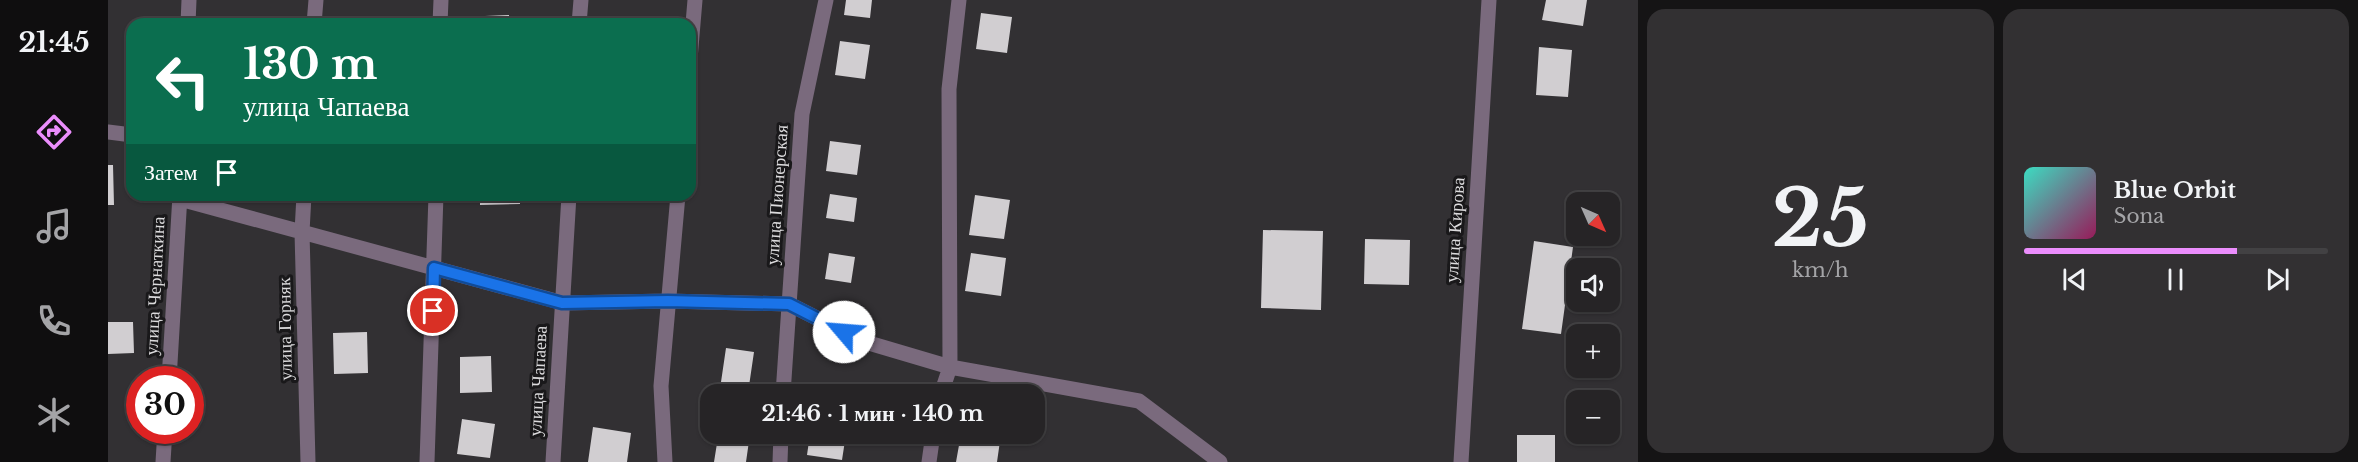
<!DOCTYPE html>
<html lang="ru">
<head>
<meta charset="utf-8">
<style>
  :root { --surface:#262426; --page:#323032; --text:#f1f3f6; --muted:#a4a4a7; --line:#424143; --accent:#eb8dfc }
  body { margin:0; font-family:"Libre Baskerville",serif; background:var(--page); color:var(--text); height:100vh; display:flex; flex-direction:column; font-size:22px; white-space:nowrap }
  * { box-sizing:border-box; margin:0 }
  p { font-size:20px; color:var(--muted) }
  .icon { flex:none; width:33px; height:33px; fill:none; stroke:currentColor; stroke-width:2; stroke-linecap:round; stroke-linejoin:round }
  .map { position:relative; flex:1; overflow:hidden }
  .details { display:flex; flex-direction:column; gap:9px; padding:9px; background:#151415; width:720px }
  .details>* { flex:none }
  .hud { position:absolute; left:18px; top:18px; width:570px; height:183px; border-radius:18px; box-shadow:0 2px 4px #0004,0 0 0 2px var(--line); background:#0b6e4f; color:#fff; overflow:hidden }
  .needle { width:39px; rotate:135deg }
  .tools { position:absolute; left:1458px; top:192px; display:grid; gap:12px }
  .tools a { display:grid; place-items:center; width:54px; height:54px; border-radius:12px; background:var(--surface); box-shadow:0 2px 4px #0004,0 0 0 2px var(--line); font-size:30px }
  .speed { position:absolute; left:18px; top:366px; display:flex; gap:12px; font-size:30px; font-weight:700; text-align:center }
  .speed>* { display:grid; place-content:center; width:78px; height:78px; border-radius:50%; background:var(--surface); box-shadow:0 2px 4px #0004,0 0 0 2px var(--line); line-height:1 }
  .speed .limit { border:9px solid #d22; background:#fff; color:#111 }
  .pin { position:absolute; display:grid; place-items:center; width:51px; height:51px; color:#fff; margin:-26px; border:3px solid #fff; border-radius:50%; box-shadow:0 2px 6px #0007 }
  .me { position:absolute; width:66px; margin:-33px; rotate:297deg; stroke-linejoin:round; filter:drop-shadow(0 0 4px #0008) }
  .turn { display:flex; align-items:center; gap:21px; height:126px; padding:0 18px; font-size:27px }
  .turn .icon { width:78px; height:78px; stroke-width:2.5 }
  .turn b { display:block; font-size:42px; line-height:51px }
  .then { display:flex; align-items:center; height:57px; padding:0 18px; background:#0003; gap:12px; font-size:22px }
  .details .tile { flex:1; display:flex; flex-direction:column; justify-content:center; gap:9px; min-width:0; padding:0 21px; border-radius:18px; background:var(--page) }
  .details .dial { align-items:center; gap:0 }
  .dial b { font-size:78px; line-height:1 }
  .song { display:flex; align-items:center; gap:18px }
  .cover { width:72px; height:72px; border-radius:9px; background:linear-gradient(135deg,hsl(170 70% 55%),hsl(330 70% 35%)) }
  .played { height:6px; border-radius:3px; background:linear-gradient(90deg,var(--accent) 70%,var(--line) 70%) }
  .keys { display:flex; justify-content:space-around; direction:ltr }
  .details .tiles { flex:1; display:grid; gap:9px; grid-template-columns:repeat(2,1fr) }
  .trip { position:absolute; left:592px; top:384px; width:345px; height:60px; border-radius:18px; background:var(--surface); box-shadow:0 2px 4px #0004,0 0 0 2px var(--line); font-weight:700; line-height:60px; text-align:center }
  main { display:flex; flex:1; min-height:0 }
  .dock { display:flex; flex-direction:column; width:108px; justify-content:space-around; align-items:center; background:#0f0e0f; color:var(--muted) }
  .dock .icon { width:42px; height:42px }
  .dock .current { color:var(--accent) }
  .dock b { font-size:27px; color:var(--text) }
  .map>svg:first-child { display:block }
  .building { fill:#d1ced1 }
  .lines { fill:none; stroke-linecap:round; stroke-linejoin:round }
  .minor { stroke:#7a6a7d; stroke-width:15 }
  .route-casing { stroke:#114b97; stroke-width:15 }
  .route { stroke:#1a73e8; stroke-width:10 }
  .labels { text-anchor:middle; stroke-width:6; stroke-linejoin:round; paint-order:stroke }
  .street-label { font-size:18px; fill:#dcdbdd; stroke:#19181a }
</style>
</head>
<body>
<main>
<nav class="dock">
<b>21:45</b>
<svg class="icon current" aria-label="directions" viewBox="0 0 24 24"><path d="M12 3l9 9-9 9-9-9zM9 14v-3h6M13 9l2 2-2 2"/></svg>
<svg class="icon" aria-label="music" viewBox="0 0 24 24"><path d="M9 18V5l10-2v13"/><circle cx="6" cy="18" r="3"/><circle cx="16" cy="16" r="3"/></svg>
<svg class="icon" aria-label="phone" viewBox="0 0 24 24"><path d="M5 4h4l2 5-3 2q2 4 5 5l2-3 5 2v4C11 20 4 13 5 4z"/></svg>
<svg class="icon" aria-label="climate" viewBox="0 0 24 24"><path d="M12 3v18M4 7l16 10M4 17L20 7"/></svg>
</nav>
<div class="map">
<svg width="1530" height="462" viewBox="0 0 1530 462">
  <rect width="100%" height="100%" fill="#323033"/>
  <path class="building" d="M738,0H764L762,18L736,15Z
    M1438,0H1479L1475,26L1434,20Z
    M873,13L904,17L899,53L868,49Z
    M401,15V24H377V16Z
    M295,19V24H257V21Z
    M732,41L762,45L757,79L727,75Z
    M1431,47L1464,50L1460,97L1428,95Z
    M722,141L753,145L749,175L718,171Z
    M0,165H5L6,205H0Z
    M722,194L749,198L746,222L718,218Z
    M372,195H412V204L372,205Z
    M867,195L902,200L896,239L861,235Z
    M1155,230L1215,231L1213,310L1153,308Z
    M1257,239L1302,240L1301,285L1256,284Z
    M1426,241L1465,247L1453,334L1414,329Z
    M721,253L747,257L743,283L717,279Z
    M863,253L898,258L893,296L857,291Z
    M0,322H25L26,353L0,354Z
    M259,332L260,373L226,374L225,333Z
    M618,348L646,352L641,386L613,382Z
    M383,356L384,392L352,393V357Z
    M354,419L387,424L382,458L349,454Z
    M485,427L523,433L519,462H480Z
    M702,434H738L734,460L699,455Z
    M853,434H893L889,462H848Z
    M1409,435H1447V462H1409Z
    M610,437L641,441L638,462H606Z"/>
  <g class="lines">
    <path class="minor" d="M80,24L81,0
      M206,24L208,0
      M332,24L333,0
      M471,24L473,0
      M582,59L587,0
      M0,132L24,135
      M196,195L194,232L200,462
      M72,199L455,303L560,301L681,304L754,341L842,367L1031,401L1112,462
      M61,380L72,195
      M675,394L694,114L718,0
      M833,394L842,367L841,89L851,0
      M55,462L57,430
      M319,462L328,195
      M445,462L461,195
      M557,462L553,386L570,195
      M672,462L673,434
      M821,462L825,434
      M1353,462L1381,0"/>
  </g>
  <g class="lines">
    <g class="route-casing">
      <path id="route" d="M325,311L326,268L454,303L560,301L681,304L736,332"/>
    </g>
    <use href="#route" class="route"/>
  </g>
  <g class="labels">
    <g class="street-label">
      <text transform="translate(669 195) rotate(-86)" y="6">улица Пионерская</text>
      <text transform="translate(1347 230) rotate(-86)" y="6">улица Кирова</text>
      <text transform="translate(47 286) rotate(-87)" y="6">улица Чернаткина</text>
      <text transform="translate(177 329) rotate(-91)" y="6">улица Горняк</text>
      <text transform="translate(430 381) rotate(-87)" y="6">улица Чапаева</text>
    </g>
  </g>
</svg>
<div class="tools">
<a><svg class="needle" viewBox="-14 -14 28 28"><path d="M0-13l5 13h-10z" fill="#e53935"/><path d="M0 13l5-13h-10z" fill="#a4a4a7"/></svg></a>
<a><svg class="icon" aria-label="sound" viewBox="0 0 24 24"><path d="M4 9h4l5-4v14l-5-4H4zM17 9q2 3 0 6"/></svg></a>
<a>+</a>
<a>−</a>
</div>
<div class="speed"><div class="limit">30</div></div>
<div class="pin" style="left:325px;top:311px;background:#d93025"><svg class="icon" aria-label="arrive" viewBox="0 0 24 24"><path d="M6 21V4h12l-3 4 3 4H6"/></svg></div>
<svg class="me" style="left:736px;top:332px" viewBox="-20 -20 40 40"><circle r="19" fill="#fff"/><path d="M0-13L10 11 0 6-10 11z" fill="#1a73e8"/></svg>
<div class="trip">21:46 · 1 мин · 140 m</div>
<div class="hud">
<div class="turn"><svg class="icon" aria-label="left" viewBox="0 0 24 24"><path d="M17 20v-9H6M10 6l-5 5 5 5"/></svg><div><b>130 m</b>улица Чапаева</div></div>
<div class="then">Затем<svg class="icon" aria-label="arrive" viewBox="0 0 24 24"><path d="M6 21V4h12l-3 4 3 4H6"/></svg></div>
</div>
</div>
<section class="details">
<div class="tiles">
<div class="tile dial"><b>25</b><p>km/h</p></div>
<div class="tile">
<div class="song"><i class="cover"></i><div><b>Blue Orbit</b><p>Sona</p></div></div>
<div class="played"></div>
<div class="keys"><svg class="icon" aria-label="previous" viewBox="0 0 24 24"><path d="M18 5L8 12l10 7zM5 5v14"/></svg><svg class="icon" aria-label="pause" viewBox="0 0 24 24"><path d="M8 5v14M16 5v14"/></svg><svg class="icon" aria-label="next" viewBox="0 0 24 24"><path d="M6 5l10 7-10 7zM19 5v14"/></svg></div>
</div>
</div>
</section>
</main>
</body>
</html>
